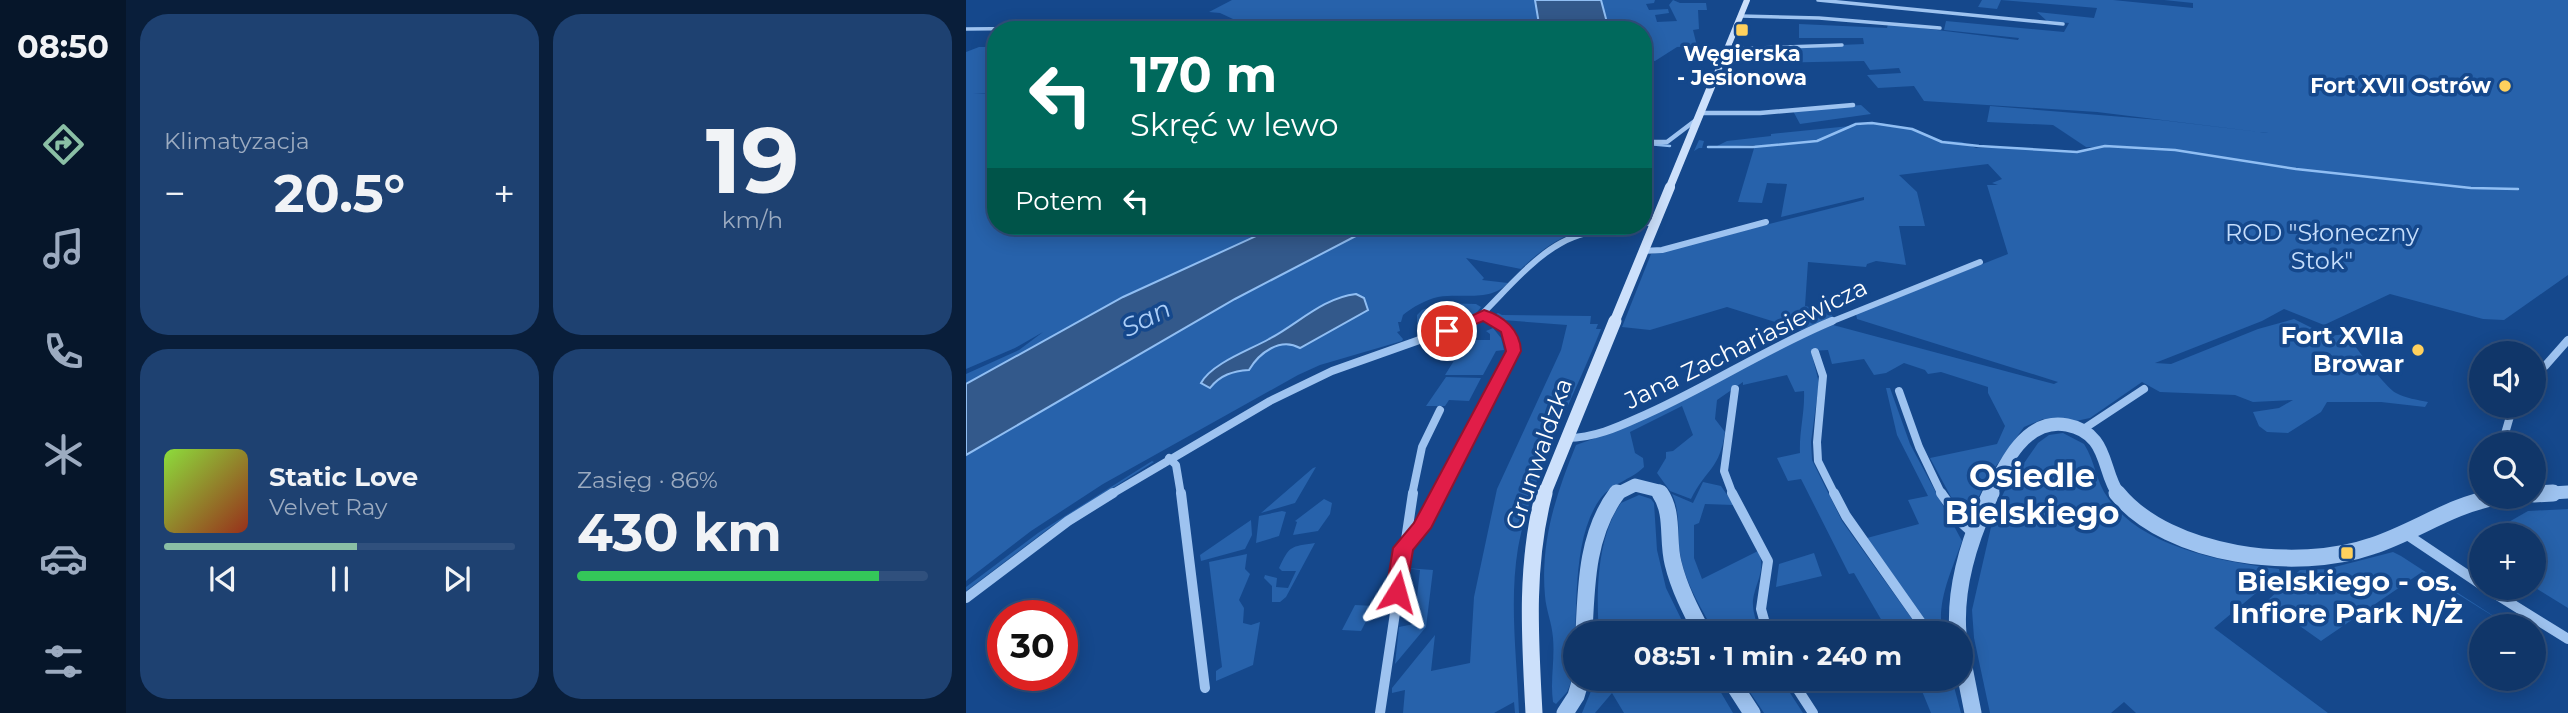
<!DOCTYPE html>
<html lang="pl">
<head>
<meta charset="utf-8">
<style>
  :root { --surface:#103669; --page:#1e4171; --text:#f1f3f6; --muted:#9cabc0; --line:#30507d; --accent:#8abfa5 }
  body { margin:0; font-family:Montserrat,sans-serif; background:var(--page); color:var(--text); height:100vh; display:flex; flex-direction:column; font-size:26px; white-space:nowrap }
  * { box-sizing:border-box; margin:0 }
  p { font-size:23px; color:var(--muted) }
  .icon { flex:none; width:38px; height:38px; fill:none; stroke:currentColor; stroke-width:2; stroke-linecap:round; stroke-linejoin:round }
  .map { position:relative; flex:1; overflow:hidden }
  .drawer { display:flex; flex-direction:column; gap:14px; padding:14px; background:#091e3a; width:840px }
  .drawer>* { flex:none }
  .banner { position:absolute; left:21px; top:21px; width:665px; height:214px; border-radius:28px; box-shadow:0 4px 18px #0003,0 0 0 2px var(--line); background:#00695c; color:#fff; overflow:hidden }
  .tools { position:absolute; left:1503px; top:341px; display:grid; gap:14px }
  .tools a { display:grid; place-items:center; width:77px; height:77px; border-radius:50%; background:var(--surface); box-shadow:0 4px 18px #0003,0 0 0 2px var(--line); font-size:35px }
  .speed { position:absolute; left:21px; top:600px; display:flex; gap:14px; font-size:35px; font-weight:700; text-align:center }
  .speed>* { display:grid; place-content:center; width:91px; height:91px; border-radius:50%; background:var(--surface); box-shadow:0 4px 18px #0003,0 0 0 2px var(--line); line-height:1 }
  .speed .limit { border:10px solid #d22; background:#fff; color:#111 }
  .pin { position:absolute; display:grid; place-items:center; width:60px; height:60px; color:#fff; margin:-30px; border:4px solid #fff; border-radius:50%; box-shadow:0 2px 7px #0007 }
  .me { position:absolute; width:77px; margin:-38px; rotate:8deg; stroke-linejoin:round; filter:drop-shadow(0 0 5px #0008) }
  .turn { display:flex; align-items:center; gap:24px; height:147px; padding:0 28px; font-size:32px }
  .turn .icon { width:91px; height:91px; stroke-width:2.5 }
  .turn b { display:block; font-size:49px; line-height:60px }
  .then { display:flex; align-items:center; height:66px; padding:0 28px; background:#0003; gap:14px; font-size:26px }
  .big { font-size:52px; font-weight:700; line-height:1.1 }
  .drawer .card { flex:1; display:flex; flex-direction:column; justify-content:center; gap:10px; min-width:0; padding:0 24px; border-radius:28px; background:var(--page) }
  .drawer .dial { align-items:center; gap:0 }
  .dial b { font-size:91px; line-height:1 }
  .song { display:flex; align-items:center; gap:21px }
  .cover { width:84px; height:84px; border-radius:10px; background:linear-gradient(135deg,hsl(90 70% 55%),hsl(10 70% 35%)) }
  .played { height:7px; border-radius:4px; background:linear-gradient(90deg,var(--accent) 55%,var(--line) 55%) }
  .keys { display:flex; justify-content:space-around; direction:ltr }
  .heat { display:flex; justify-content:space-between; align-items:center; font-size:38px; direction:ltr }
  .charge { height:10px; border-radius:5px; background:linear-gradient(90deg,#34c759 86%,var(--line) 0) }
  .drawer .tiles { flex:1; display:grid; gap:14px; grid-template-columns:repeat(2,1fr) }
  .trip { position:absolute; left:597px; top:621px; width:410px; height:70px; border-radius:35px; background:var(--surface); box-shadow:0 4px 18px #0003,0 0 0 2px var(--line); font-weight:700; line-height:70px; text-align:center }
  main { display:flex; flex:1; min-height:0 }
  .menu { display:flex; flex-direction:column; width:126px; justify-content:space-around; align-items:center; background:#06162a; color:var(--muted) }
  .menu .icon { width:49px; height:49px }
  .menu .selected { color:var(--accent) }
  .menu b { font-size:32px; color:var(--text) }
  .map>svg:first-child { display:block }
  .green { fill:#2762ab; fill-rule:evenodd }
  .water { fill:#33598b; stroke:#90bef3; stroke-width:2 }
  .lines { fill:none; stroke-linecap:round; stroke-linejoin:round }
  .stream { stroke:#90bef3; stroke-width:2.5 }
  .minor-far4 { stroke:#9ec3f0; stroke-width:3.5 }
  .minor-far3 { stroke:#9ec3f0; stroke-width:4.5 }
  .minor-far2 { stroke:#9ec3f0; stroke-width:6 }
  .minor-far1 { stroke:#9ec3f0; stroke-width:8 }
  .minor { stroke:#9ec3f0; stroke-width:10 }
  .tertiary-far1 { stroke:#9ec3f0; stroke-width:13 }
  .tertiary { stroke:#9ec3f0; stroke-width:17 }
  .secondary-far4 { stroke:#cce0fb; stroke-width:6 }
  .secondary-far3 { stroke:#cce0fb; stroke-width:8 }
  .secondary-far2 { stroke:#cce0fb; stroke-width:10 }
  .secondary-far1 { stroke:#cce0fb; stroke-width:13 }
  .secondary { stroke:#cce0fb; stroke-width:17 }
  .route { fill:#e11d48; stroke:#92132f; stroke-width:2 }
  .poi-dot { fill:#ffd15d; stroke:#15488c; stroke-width:2.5 }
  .labels { text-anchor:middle; stroke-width:7; stroke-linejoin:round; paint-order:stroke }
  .far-poi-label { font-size:21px; font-weight:bold; fill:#fff; stroke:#15488c }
  .park-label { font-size:24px; fill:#c5ddfb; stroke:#15488c }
  .poi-label { font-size:24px; font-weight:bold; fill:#fff; stroke:#15488c; text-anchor:end }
  .street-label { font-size:24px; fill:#fff; stroke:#15488c }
  .water-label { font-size:26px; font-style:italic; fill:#aacdf7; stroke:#15488c }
  .near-poi-label { font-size:28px; font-weight:bold; fill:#fff; stroke:#15488c }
  .near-neighbourhood-label { font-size:32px; font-weight:bold; fill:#fff; stroke:#15488c }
</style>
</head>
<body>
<main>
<nav class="menu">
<b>08:50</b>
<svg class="icon selected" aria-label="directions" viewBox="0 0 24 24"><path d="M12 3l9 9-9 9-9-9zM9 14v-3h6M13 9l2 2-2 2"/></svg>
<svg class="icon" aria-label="music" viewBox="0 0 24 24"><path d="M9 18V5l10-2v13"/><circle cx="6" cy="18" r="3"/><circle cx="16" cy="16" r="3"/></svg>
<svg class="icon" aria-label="phone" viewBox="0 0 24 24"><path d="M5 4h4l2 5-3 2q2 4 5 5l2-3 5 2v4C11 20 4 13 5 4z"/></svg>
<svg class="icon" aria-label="climate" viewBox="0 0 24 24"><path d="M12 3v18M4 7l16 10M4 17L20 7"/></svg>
<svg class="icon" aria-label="car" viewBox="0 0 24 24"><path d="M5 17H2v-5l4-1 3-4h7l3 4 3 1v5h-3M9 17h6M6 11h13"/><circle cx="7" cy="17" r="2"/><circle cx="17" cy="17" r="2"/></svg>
<svg class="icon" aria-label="filters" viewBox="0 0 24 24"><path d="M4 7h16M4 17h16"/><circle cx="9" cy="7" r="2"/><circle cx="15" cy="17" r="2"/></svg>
</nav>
<section class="drawer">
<div class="tiles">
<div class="card"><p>Klimatyzacja</p>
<div class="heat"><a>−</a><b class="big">20.5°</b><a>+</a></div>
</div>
<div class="card dial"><b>19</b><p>km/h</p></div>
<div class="card">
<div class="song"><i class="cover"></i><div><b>Static Love</b><p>Velvet Ray</p></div></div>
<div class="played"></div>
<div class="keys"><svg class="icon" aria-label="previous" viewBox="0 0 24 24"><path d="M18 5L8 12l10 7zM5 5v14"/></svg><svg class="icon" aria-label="pause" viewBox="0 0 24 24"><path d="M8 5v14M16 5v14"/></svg><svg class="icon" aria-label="next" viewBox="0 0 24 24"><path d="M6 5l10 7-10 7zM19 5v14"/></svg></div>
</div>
<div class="card"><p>Zasięg · 86%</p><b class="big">430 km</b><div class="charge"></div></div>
</div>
</section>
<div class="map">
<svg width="1602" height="713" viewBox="0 0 1602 713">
  <rect width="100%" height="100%" fill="#15488c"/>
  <path class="green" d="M266,0H569L574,30H298L307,21L267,19L254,13L243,12Z
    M635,0H689L688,3L680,4L683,10L702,9L703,13L689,15L691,22L711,21L703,5L707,0L714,3H740L741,10H732L733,29L727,30L731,46L711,47L689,61L677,60V30H643Z
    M1016,0H1147L1227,8V3L1198,0H1602V275L1538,320L1517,319L1424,294L1358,325L1318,309L1296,321L1189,363L1205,364L1292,329L1328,319L1362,336L1381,334C1388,346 1420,388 1430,393C1439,398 1452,400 1462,402L1459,407L1415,402H1361L1355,412L1322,433L1301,432L1293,426L1287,412L1313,408L1327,400L1287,402L1269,395L1194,392L1176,382L1124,418L1110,421L1077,419L1058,427L1025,473L999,523L964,458L1031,444L1039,426L1022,393V387L975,372L962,374L959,370L938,363L920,373L908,375L898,359L866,364L862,350L845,351L853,383L845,442L846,460L876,521L956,633H923L888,573L883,574L835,479L822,481L811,458L834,453C833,432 839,412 838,391L829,392L821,375L777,385V382L751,400L749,419L759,432C754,469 740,469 725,499L704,491L691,473L700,458V452L707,451L727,435L716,406L664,432L669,453L677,458L678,467C665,480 646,483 634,499C602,544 614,627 606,680L601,692L590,704L587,702C584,680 589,660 587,638C586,623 580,610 579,596C574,542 590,494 610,445L635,436L813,347L867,325L1088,384L1092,382L891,319L890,314L1042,254L1021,185H1032L1026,183L1036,179L1022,164L933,175L951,192L959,226H933L940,265L910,261L901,264L900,267L842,262L839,306L865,312L866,317L835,330L761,307L684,330L656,327L685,254L898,200V197L815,217L821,184L801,183L796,203L772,202L789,145L733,148L728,151L733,140L738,141L736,148L749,147L761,141L805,136V134L914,123L947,129L972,140L996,142L1010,148L1048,147L1111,152L1134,147H1120L1087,125L1021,122L1024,106L1194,120L1302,133L1131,112L958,101L948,86L912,88L901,75L935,73L933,68L904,70L898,61L799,63L797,56L829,54L827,47L898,44L897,38H833V24L921,28L922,24L1052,40L1053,38L978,30L980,21L1098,32L1103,23L1081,21L1071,12L1128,18L1131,8L1035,0L1031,9L1012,7Z
    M13,47H30V93L7,94H30V226H312L157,297L0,384V374L53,350L77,332L49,348L0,369V52Z
    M895,105L905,114L834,124L827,111Z
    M409,226H632C600,232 579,246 555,269L500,258L518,278L516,280L542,283C525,302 495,293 472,297C459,300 447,307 437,315L435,322H432L434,331L431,332L437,339L436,341L354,365L332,375L137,484L65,531L0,581V455L269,299ZM390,294L398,298L326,343L309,346L291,356L283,370L268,371L250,380L239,376L365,302Z
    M475,303L510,304L515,307C504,324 468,337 451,324V315L456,310Z
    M532,313L536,315L625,316L624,324H632L630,329H635C607,400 566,473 552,548C543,602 551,659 553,713H549L548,702L528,713H437L439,690L426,693V688L469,635L465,671L504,663L508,597L531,489L595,350L601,325L536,320L530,314Z
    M527,328L535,338L538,350L530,351L517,375H479L501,340H524V334L520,331Z
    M480,377L515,378L503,401L483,400L479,406H460Z
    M920,388H924L944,444L996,541C985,573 971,599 976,633H968L901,538L953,524L942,500L962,496L931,435Z
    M1097,433L1118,444C1129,461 1130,482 1142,498C1176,548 1258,562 1313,569L1314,573L1248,628L1362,713H1170L1158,702L1145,713H1024L1008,638L1006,610L1028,514L1038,492L1072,443L1083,435Z
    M186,461L188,462L86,526L0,591V587L72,533Z
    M350,467L329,503L295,513L347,468Z
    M737,482L755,486L768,505L739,504L733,523L728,525V558L736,579L792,551C801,569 789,583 787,600C786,611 791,624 794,633H749C736,610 721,586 715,559C710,536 716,516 706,494L727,503Z
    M673,495L685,499L688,503L691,550L700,588L722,633H633C630,593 631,537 655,503Z
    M358,499L366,503L364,514L352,531L327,535L331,522L329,521Z
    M1602,509V608L1568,587V536L1520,535L1562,511Z
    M316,511L320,512L313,536L290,543L293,516Z
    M285,520L286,535L279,549L235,561L234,555Z
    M349,543L320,597L314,602H306V586L298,578L299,575L311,578L310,587L322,588L330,571H316L313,568C324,545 324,547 349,543Z
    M1427,552L1435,556L1543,626L1456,572L1355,641L1300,602L1334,570L1361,569Z
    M848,553L856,576L810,587L813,564Z
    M281,554L279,569L284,574L273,600L278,608L277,623L285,625L294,622L287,665L250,681V671L256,667L243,562Z
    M440,568L467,570L460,627L429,664L433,627L448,624L454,570Z
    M389,605L408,606L395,631L376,630Z
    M630,679H747L767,713H658L646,693L629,713H616Z
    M775,679H815L837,713H798Z
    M951,679H986L995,713H965Z"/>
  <path class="water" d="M569,0H635L643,30H574Z
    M312,226H409L269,299L0,455V384L157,297Z
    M390,294L398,298L402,310L334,348C314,337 293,353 283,370C267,371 254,375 244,388L235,383C246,363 284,350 303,339C332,324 356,298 390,294Z"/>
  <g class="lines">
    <path class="stream" d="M682,144L704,146
      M742,147H787L851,141L890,124L906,123L946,129L976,142L1013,146L1111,152L1139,146L1209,150L1330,169L1505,188L1552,189"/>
    <path class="minor-far4" d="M852,0L1097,24
      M775,16L853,18L974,28
      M0,29L173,27L186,30
      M762,49L876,45"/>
    <path class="minor-far3" d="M736,113H794L887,105
      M677,142H701L734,117"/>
    <path class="minor-far2" d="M677,223H689
      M676,251L696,250L800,222
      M518,315L532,323
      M502,323L510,320C535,296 565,259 595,243C613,233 633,230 653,226
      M862,323L1014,262"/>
    <path class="minor-far1" d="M849,352L857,376L851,442L852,461L869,495
      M1568,374L1579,366L1602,340
      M933,391L953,447L976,495
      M1116,430L1178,389
      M601,438C631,438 656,425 683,413C745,385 803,347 866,321
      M1536,444L1547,406
      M203,458L210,465L215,495
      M144,495L304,401L366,371L507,321
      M446,495L456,447L474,410
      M473,495L546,356L544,335L530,321
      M767,495L758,471L769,389"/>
    <path class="minor" d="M215,493L239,688
      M766,493L802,561L795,609L802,634
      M868,493L880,516L963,634
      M975,493L997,524L1008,534
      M1440,534L1516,585
      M438,547L455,528L474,493
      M1520,588L1602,639
      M0,598L102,521L147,493
      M825,679L847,713
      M414,713L447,493"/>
    <path class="tertiary-far1" d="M1568,494L1602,492
      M649,495L669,485L693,491L696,495
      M1024,495C1038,464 1060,417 1101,425C1112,427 1122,432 1129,441C1141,456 1141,479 1153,495"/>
    <path class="tertiary" d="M694,493C708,513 701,540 707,563C713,588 725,611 737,634
      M1151,493C1203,557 1332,572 1406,546C1449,532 1485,505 1530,497
      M1568,494L1587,493
      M618,634C620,585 621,533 651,493
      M992,634C988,585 1004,537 1025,493
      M994,647L1007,713
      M764,679L786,713
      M599,713L610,696L615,679"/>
    <path class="secondary-far4" d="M747,83L781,0"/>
    <path class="secondary-far3" d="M703,189L747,82"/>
    <path class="secondary-far2" d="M648,323L704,187"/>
    <path class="secondary-far1" d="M578,495L649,321"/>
    <path class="secondary" d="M568,713C564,638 559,566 578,493"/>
  </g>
  <path class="route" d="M518,310C538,316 554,330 555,351L465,528L447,550L439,598L431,600L423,598L420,592L427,548L448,523L540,351L535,332L517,321L481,336L473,331Z"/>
  <g class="poi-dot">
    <rect x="769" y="23" width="14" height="14" rx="3.5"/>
    <circle cx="1539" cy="86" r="7"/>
    <circle cx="1452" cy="350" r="7"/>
    <rect x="1374" y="546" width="14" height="14" rx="3.5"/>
  </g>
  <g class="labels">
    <g class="far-poi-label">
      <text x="776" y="61">Węgierska<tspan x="776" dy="24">- Jesionowa</tspan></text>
      <text x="1525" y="93" text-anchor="end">Fort XVII Ostrów</text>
    </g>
    <g class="park-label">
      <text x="1356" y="241">ROD "Słoneczny<tspan x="1356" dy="28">Stok"</tspan></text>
    </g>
    <g class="poi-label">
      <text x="1438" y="344">Fort XVIIa<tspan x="1438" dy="28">Browar</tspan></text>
    </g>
    <g class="street-label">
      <text transform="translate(780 344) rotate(-26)" y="8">Jana Zachariasiewicza</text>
      <text transform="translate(573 454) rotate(-71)" y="8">Grunwaldzka</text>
    </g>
    <g class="water-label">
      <text transform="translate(180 318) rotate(-27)" y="9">San</text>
    </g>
    <g class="near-poi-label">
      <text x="1381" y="591">Bielskiego - os.<tspan x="1381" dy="32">Infiore Park N/Ż</tspan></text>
    </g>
    <g class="near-neighbourhood-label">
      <text x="1066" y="487">Osiedle<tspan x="1066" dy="37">Bielskiego</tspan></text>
    </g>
  </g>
</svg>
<div class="tools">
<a><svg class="icon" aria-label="sound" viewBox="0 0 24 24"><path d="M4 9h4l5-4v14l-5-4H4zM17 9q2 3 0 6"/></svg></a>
<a><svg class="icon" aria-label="search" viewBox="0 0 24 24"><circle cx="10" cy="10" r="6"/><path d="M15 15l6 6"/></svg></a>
<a>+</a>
<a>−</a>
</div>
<div class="speed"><div class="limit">30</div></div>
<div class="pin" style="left:481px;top:331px;background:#d93025"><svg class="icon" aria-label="arrive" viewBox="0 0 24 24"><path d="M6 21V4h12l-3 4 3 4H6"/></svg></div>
<svg class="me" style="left:431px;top:592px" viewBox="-20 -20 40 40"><path d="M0-17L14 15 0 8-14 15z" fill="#e11d48" stroke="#fff" stroke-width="4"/></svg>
<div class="trip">08:51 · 1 min · 240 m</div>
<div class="banner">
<div class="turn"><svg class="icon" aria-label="left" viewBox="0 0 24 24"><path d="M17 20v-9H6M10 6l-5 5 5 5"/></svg><div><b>170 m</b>Skręć w lewo</div></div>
<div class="then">Potem<svg class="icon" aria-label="left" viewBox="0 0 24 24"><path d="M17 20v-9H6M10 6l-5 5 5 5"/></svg></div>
</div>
</div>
</main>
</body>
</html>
